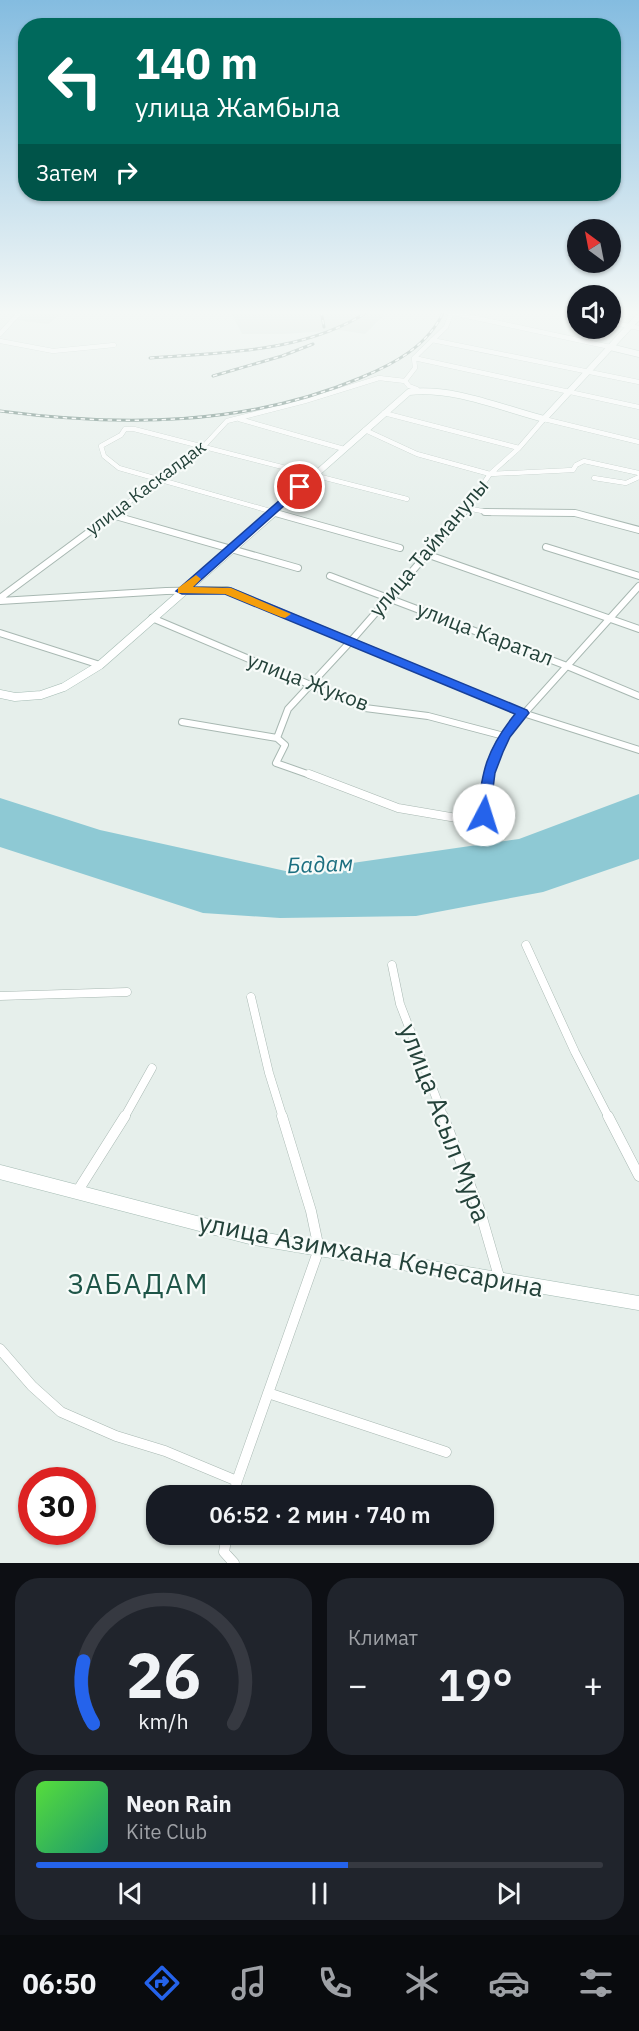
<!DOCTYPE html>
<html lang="ru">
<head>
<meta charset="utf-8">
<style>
  :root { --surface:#171b24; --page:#20242c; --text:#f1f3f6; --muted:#9ea1a6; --line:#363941; --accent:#2563eb }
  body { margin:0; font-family:"IBM Plex Sans",sans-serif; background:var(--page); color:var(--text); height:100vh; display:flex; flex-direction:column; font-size:22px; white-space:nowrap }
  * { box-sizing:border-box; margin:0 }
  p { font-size:20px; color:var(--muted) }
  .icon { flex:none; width:33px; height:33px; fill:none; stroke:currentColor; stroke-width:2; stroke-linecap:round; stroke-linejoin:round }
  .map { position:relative; height:1563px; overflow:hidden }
  .drawer { display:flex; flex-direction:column; gap:15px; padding:15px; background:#0d0f14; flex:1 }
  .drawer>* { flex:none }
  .banner { position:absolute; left:18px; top:18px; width:603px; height:183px; border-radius:24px; box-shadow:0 2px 4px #0004; background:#00695c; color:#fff; overflow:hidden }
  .needle { width:39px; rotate:328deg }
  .buttons { position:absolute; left:567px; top:219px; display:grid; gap:12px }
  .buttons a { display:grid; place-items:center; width:54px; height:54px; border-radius:50%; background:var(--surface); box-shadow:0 2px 4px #0004; font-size:30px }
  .speed { position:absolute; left:18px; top:1467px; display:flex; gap:12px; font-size:30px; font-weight:700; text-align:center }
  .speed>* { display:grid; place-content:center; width:78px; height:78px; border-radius:50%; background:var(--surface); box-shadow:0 2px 4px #0004; line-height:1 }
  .speed .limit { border:9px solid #d22; background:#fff; color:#111 }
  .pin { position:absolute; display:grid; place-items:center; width:51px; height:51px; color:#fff; margin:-26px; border:3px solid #fff; border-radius:50%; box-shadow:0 2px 6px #0007 }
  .me { position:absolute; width:66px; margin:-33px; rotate:5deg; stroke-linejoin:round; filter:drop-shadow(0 0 4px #0008) }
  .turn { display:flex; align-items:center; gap:21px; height:126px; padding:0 18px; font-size:27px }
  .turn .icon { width:78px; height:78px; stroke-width:2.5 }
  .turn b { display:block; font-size:42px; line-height:51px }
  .then { display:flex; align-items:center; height:57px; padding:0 18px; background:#0003; gap:12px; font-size:22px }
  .big { font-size:45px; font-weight:600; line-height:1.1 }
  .drawer .card { flex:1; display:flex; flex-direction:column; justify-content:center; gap:9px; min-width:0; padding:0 21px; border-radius:24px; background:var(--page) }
  .drawer .dial { align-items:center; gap:0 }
  .dial svg { height:156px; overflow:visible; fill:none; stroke:var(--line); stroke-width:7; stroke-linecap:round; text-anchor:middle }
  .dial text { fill:var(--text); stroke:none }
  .song { display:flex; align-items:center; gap:18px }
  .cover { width:72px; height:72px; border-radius:9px; background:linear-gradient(135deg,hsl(110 70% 55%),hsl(160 70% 35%)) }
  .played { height:6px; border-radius:3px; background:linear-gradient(90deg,var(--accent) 55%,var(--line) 55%) }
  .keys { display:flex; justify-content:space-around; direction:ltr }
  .heat { display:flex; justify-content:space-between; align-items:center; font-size:33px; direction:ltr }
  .drawer .tiles { flex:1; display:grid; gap:15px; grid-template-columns:1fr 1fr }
  .card:last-child { grid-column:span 2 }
  .trip { position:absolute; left:146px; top:1485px; width:348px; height:60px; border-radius:24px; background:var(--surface); box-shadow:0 2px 4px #0004; font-weight:600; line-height:60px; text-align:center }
  .tab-bar { display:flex; height:96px; justify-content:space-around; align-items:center; background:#090b0e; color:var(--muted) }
  .tab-bar .icon { width:42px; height:42px }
  .tab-bar .current { color:var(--accent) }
  .tab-bar b { font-size:27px; color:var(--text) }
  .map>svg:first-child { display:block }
  .built { fill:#d4dfda }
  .water { fill:#8ec9d4 }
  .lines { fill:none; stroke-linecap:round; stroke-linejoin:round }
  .street-far3-casing { stroke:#a8b8b2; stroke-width:5 }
  .street-far2-casing { stroke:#a8b8b2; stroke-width:8 }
  .street-far1-casing { stroke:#a8b8b2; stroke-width:9 }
  .street-casing { stroke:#a8b8b2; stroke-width:11 }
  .secondary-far2-casing { stroke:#a4bbb3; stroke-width:7 }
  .secondary-far1-casing { stroke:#a4bbb3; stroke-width:9 }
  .secondary-casing { stroke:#a4bbb3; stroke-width:15 }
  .street-far3 { stroke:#fff; stroke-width:4.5 }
  .street-far2 { stroke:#fff; stroke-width:6 }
  .street-far1 { stroke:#fff; stroke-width:8 }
  .street { stroke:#fff; stroke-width:10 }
  .secondary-far2 { stroke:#fff; stroke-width:6 }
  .secondary-far1 { stroke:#fff; stroke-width:8 }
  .secondary { stroke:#fff; stroke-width:14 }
  .rail-casing { stroke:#5f7d75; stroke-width:3 }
  .rail { stroke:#f7fbf9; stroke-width:1.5; stroke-dasharray:4.5; stroke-linecap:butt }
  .route { fill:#2563eb; stroke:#184099; stroke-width:1.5 }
  .slow { fill:#f59e0b }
  .labels { text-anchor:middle; stroke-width:4.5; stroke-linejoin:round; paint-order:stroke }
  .far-street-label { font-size:18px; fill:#24423a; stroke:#f7fbf9 }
  .street-label { font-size:21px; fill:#24423a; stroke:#f7fbf9 }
  .water-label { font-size:22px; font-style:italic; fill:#1c6f80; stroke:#f7fbf9 }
  .near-street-label { font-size:26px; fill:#24423a; stroke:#f7fbf9 }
  .near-quarter-label { font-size:28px; letter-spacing:1.5px; fill:#1f5548; stroke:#f7fbf9 }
</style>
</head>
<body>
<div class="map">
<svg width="639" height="1563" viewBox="0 0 639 1563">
  <rect width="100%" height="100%" fill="#e6efeb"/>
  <path class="built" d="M25,311H64L48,324L16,320Z
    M227,311H388L365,334L339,330L285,334H242L232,314Z"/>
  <path class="water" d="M639,794V859L543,892L416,916L280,918L203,913L0,847V798L100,830L290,872L519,839Z"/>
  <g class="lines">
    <g class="street-far3-casing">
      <path id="street-far3" d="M562,311L578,315
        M453,313L610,347
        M610,322L639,328
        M0,334L21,311
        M432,340L639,382
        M0,341L53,351L114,345
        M414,358L639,407
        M417,389L409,386L405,381L415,368L414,358L446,327L452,311
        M384,413L519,448
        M239,419L344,449
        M365,430L417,454L490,474L573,470L576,465L584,461L639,473
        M594,478L626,483L639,477
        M467,508L492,513H575
        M114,513L203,447L227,421L305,401L379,378L405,381
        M277,513L119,468L104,456L101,446L121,435L125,429H134L407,499
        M463,513L490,474L519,448L544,419L639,442"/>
    </g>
    <g class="street-far2-casing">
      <path id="street-far2" d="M272,512L400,548
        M485,512L575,513L639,530
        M112,515L298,568
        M546,547L639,576
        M426,554L639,629
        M330,576L567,666L639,696
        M0,598L116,512
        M0,601L166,591L227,590L523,713L639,750
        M152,618L365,708L428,716L504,736
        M0,633L100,665
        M182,722L277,738L285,745L276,763L313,776
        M277,738L288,709L351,641L464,512
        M489,776L504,736L639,586"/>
    </g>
    <g class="street-far1-casing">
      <path id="street-far1" d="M309,774L398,808L474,821L484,815L489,774
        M526,945L575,1052L609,1118
        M392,965L400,1004L444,1118
        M0,996L127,992
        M251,997L269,1073L283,1118
        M124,1118L152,1068"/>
    </g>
    <g class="street-casing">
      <path id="street" d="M443,1116L480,1211L500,1280
        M608,1116L639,1176
        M77,1192L125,1116
        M0,1349L32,1386L61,1412L116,1436L165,1451L237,1481L234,1496
        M268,1393L446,1452
        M237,1481L319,1249L311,1211L282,1116
        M227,1534L224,1552L234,1563"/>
    </g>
    <g class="secondary-far2-casing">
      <path id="secondary-far2" d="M610,347L639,354
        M272,513L409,392C454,387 501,408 544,419L639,316"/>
    </g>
    <g class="secondary-far1-casing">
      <path id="secondary-far1" d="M0,694L15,697L41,695L64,687L100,665L274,512"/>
    </g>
    <g class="secondary-casing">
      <path id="secondary" d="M0,1172L254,1238L639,1303"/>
    </g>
    <use href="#street-far3" class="street-far3"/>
    <use href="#street-far2" class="street-far2"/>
    <use href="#street-far1" class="street-far1"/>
    <use href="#street" class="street"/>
    <use href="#secondary-far2" class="secondary-far2"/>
    <use href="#secondary-far1" class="secondary-far1"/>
    <use href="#secondary" class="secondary"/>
    <g class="rail-casing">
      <path id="rail" d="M321,311L324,327
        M150,358C225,352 304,353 369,311
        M213,376L282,356L313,344
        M0,411C122,427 246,426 360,378C394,364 428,346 444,311"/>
    </g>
    <use href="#rail" class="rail"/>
  </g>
  <linearGradient id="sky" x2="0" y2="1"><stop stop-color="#84bce0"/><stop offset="0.59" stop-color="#f4f8f6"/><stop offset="1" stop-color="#f4f8f6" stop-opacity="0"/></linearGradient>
  <rect width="639" height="530" fill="url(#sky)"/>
  <path class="route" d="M297,485L305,487L193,587L231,588L527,710L529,713L510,737L503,752L495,773L489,819L484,820L477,815C482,771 486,750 515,714L225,594H182L176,591Z"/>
  <path class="slow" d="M196,575L201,579L193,587L231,588L291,614L285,618L281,617L225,594L178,593V588Z"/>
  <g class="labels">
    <g class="far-street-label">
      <text transform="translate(146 488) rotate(-37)" y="6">улица Каскалдак</text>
    </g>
    <g class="street-label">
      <text transform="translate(429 548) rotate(-50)" y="7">улица Тайманулы</text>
      <text transform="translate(485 634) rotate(21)" y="7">улица Каратал</text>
      <text transform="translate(308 682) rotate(21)" y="7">улица Жуков</text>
    </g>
    <g class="water-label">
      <text transform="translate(320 864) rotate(-2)" y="8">Бадам</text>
    </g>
    <g class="near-street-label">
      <text transform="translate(445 1123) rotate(69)" y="9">улица Асыл Мура</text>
      <text transform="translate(371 1255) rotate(11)" y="9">улица Азимхана Кенесарина</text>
    </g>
    <g class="near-quarter-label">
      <text x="138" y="1294">ЗАБАДАМ</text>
    </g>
  </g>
</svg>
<div class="buttons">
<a><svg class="needle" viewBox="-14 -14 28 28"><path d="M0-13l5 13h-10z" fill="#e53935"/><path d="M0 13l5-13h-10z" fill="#9ea1a6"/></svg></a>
<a><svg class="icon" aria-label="sound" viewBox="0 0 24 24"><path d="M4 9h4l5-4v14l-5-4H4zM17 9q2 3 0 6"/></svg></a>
</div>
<div class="speed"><div class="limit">30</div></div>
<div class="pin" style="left:300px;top:487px;background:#d93025"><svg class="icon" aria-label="arrive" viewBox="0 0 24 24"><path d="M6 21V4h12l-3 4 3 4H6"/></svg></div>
<svg class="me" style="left:484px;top:815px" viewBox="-20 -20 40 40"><circle r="19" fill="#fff"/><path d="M0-13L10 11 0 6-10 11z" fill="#2563eb"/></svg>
<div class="trip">06:52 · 2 мин · 740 m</div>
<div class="banner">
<div class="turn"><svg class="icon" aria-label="left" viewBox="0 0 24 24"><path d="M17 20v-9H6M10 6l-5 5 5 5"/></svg><div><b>140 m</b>улица Жамбыла</div></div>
<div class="then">Затем<svg class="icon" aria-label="right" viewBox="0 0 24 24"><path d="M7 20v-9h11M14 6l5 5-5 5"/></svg></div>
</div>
</div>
<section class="drawer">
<div class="tiles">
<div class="card dial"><svg viewBox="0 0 100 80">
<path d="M14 69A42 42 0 1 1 86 69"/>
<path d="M14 69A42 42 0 0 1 9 37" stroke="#2563eb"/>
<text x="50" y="56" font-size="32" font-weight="700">26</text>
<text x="50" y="72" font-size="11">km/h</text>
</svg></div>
<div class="card"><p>Климат</p>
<div class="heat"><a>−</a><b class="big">19°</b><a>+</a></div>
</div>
<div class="card">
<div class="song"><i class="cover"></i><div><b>Neon Rain</b><p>Kite Club</p></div></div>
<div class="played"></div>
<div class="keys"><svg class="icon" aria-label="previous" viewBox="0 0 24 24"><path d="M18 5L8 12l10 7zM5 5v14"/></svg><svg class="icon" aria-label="pause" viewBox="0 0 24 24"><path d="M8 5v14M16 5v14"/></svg><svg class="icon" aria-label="next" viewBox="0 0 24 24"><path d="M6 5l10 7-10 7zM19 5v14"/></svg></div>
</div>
</div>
</section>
<nav class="tab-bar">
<b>06:50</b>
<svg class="icon current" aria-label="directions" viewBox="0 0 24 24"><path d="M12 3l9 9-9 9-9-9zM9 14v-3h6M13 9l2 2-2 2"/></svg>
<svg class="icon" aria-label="music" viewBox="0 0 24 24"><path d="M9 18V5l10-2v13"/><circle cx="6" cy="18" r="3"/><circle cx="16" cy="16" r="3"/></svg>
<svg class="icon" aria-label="phone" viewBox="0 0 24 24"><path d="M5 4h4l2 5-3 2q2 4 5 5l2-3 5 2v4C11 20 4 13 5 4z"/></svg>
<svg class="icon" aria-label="climate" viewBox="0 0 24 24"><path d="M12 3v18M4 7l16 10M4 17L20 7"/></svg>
<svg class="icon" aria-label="car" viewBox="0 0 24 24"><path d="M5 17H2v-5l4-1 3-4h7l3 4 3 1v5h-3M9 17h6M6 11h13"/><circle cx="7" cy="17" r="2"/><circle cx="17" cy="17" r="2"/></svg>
<svg class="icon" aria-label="filters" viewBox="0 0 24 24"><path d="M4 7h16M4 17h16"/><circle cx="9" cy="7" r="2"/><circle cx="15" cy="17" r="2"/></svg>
</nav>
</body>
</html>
